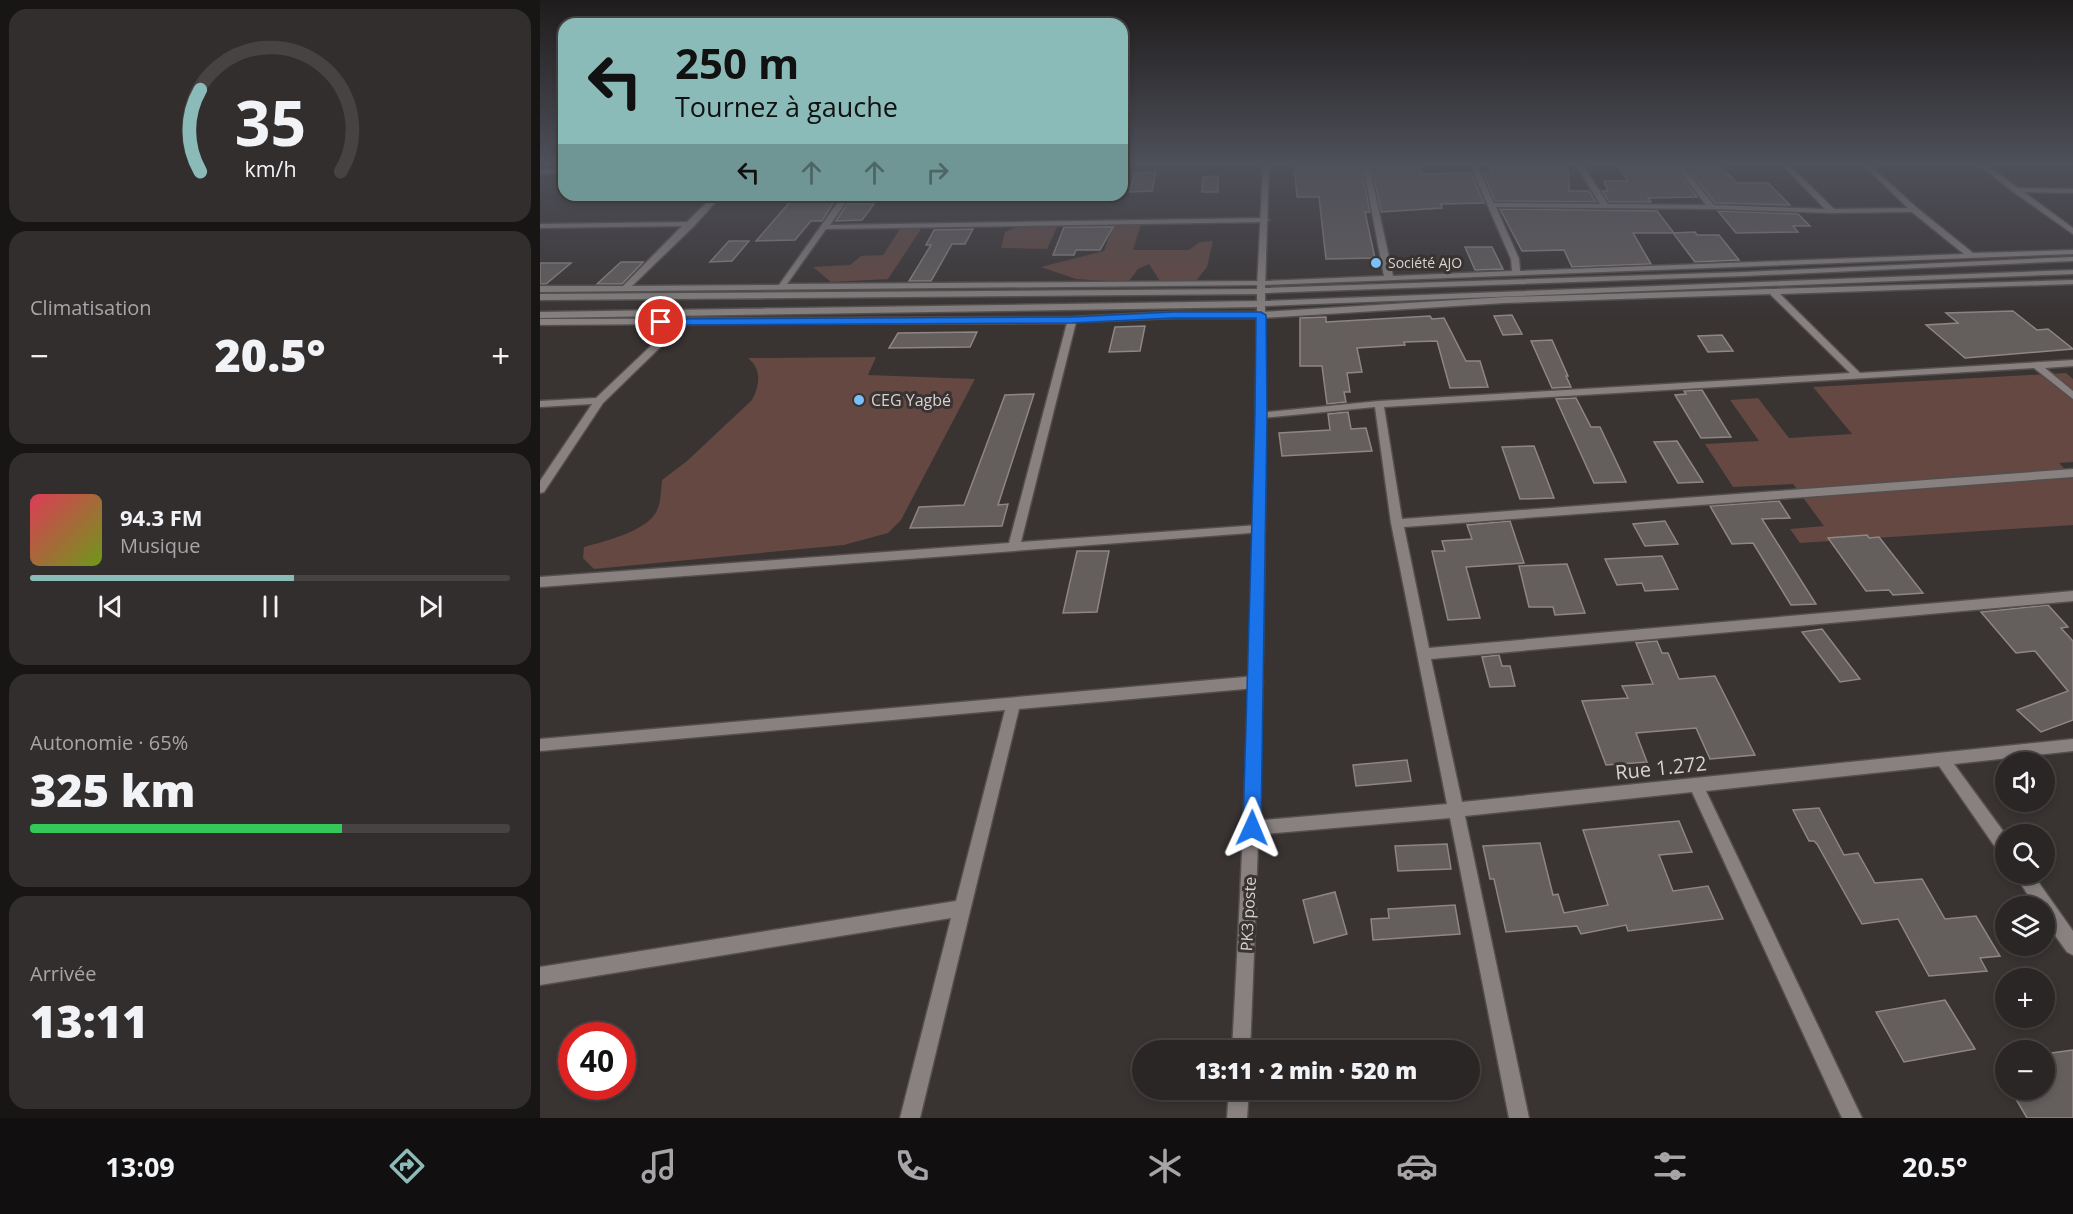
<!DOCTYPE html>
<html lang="fr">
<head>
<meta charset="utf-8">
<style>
  :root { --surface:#2b2626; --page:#332e2e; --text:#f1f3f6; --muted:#a6a5a7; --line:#474343; --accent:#8bbbb9 }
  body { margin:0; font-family:"Open Sans",sans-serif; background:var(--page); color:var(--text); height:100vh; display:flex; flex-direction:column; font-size:22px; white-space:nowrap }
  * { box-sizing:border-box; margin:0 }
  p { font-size:20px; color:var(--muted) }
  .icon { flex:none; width:33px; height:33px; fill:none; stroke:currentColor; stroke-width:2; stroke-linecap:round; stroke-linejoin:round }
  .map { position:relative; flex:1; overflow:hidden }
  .side { display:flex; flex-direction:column; gap:9px; padding:9px; background:#181515; width:540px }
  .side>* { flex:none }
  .guide { position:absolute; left:18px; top:18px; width:570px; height:183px; border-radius:18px; box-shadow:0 3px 9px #0003,0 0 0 2px var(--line); background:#8bbbb9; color:#111; overflow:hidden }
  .fabs { position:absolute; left:1455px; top:752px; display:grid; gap:12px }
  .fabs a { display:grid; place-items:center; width:60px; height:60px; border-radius:50%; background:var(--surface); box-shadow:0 3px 9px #0003,0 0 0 2px var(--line); font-size:30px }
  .speed { position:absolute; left:18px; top:1022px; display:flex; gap:12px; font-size:30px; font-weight:700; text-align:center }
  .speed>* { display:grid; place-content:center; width:78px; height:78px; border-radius:50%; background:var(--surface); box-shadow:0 3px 9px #0003,0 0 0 2px var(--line); line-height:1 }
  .speed .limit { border:9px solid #d22; background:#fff; color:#111 }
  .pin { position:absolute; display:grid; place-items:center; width:51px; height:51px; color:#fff; margin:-26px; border:3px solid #fff; border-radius:50%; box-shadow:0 2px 6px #0007 }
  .me { position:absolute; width:66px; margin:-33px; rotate:1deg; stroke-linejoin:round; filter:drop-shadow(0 0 4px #0008) }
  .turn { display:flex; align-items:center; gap:21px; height:126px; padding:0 18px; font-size:27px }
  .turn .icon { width:78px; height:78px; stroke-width:2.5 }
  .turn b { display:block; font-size:42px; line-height:51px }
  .lanes { display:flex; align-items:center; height:57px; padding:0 18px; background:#0003; justify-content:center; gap:30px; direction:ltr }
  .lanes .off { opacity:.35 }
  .big { font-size:45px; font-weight:800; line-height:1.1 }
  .side .card { flex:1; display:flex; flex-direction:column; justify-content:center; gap:9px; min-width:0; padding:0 21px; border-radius:18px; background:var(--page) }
  .side .dial { align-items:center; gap:0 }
  .dial svg { height:156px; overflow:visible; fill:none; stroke:var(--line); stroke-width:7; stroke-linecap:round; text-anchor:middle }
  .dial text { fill:var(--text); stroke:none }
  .song { display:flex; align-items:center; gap:18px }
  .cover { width:72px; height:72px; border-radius:9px; background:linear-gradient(135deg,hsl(350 70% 55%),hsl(80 70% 35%)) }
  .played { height:6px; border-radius:3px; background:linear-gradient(90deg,var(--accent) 55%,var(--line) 55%) }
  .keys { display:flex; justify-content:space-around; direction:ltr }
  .heat { display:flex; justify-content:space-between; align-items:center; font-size:33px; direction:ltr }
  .charge { height:9px; border-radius:4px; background:linear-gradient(90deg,#34c759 65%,var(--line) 0) }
  .trip { position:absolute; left:592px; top:1040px; width:348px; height:60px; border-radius:30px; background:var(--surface); box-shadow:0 3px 9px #0003,0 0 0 2px var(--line); font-weight:800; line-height:60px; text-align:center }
  .tab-bar { display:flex; height:96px; justify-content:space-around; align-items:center; background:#110f0f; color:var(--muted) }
  .tab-bar .icon { width:42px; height:42px }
  .tab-bar .current { color:var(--accent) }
  .tab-bar b { font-size:27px; color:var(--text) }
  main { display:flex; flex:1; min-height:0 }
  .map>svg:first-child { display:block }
  .green { fill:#644841 }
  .building { fill:#645e5d; stroke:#8d8684; stroke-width:1.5 }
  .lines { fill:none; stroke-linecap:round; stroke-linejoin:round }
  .minor-casing { stroke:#534f4e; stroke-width:3 }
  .tertiary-casing { stroke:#534f4e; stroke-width:3 }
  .minor { fill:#888180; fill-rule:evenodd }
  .tertiary { fill:#888180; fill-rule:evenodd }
  .route { fill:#1a73e8; stroke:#114b97; stroke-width:1.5 }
  .poi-dot { fill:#79bff8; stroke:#393332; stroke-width:2 }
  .labels { text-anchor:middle; stroke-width:6; stroke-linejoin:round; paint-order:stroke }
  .far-poi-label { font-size:14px; fill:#d6d3d2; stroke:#393332; text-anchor:start }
  .poi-label { font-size:16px; fill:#d6d3d2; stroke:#393332; text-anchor:start }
  .street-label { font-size:16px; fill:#d6d3d2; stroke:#393332 }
  .near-street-label { font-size:20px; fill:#d6d3d2; stroke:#393332 }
</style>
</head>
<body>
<main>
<section class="side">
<div class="card dial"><svg viewBox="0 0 100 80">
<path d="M14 69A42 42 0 1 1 86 69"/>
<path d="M14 69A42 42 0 0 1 14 27" stroke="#8bbbb9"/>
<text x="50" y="56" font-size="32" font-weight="700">35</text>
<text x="50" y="72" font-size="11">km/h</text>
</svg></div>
<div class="card"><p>Climatisation</p>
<div class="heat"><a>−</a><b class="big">20.5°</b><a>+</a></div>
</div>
<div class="card">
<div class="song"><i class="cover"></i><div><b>94.3 FM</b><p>Musique</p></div></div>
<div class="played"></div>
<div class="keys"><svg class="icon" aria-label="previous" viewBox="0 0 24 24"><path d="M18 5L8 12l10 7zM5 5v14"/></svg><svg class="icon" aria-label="pause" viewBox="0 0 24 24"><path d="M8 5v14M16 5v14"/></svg><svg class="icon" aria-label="next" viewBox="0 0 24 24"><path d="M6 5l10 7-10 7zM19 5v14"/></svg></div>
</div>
<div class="card"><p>Autonomie · 65%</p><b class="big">325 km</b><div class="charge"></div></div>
<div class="card"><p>Arrivée</p><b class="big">13:11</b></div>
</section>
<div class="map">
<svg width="1533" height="1118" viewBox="0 0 1533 1118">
  <rect width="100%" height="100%" fill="#393332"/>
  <path class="green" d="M574,223L601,224L593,250H649L660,242L673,241L667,267L656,281H620L609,264L598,269L589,281L584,282L536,279L501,267L564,251Z
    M481,225H518L507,249L461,248L465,232Z
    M360,229H381L348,279L291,282L273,267L310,265L321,256L343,255Z
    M336,357L328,375L435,379L361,520L348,533L304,545L54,569L43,558L44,547C65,541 110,531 118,508C121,500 121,489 122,480L147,461L212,400C220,384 222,370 208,358Z
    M1526,373L1533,379V462L1519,463L1533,477V525L1260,543L1250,529L1284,526L1253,484L1193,487L1165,444L1219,441L1190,400L1218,398L1249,438L1312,434L1273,387Z"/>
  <path class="building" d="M754,165H821L830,212H825L835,258L786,259L779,197H757Z
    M831,165H878L881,174L931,173L944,203L901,204L902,208L841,212Z
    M949,165H1028L1029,191H1049L1056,202L955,201L943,172H953Z
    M1077,165H1133L1157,197L1108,198L1111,202H1069L1062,191H1068L1064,181H1088Z
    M1145,165H1179L1197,183H1228L1250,205L1175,203Z
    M616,172L612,191L590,192L594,173Z
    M678,176V192H662L663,177Z
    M256,195H298L282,221H271L255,240L216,241Z
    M307,204H334L322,220L296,221Z
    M960,209L1117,211L1134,233H1093L1111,264L1032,267L1024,250L982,251Z
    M1178,211L1258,214L1270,226H1253L1258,232L1196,233Z
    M524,227H573L560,250H536L534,255H513Z
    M433,229L425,244H412L391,281H369L391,245H386L394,230Z
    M1155,232L1157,235H1179L1199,260L1155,262L1133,233Z
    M189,241H209L192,261L170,262Z
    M925,247H952L963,269L935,270Z
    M81,262H103L82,284H57Z
    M0,263H31L6,284H0Z
    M1473,311L1497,330L1508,329L1533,349L1425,358L1386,325L1418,323L1406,313Z
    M972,315L982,334L963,335L954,316Z
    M890,316L892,319L904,318L926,361H940L948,387L910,388L897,341L864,342L865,345L817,348L822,372L807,373L810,392H804L806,402L787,404L782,366H760V318L786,317V322Z
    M605,326L600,351L569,352L575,327Z
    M437,332L430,347L349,348L358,333Z
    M1182,335L1193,351L1168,352L1158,336Z
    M1012,340L1028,376H1026L1031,387L1012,388L991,341Z
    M1162,390L1191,437L1161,438L1135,395L1146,394L1144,391Z
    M494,394L458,505L468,504L462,526L370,528L379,507L424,505L465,395Z
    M1036,398L1051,427H1060L1086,482L1054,483L1016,399Z
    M808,412L811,429L826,428L832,451L742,456L739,433L790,430L788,414Z
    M1137,441L1163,482L1138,483L1114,442Z
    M994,446L1014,498L980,499L962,447Z
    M1239,501L1250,518L1222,519L1276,604L1251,605L1213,543L1192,544L1170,506Z
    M970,521L984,563L926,567L940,618L908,620L892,551H905L902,541L932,539L927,525Z
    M1125,521L1138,544L1105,546L1093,524Z
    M1327,535L1329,538L1339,537L1383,593L1353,595L1349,590L1326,591L1288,538Z
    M537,551H569L557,612L523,613Z
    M1122,556L1138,589L1105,591L1102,583L1077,585L1065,559Z
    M1027,564L1045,613L1015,615L1013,607H989L979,566Z
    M1508,605L1528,627L1521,628L1533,641V720L1501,732L1477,710L1528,691L1495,651L1476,653L1441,612Z
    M1282,629L1320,679L1300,682L1262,632Z
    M1117,641L1122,653H1128L1139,679L1175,676L1215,755L1170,759L1156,728L1096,733L1107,762L1066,765L1042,701L1088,698L1082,686L1113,684L1096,643Z
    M959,655L962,666H970L975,686L950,687L942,657Z
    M867,760L871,781L816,786L813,765Z
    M1279,808L1304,855L1318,853L1335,883L1382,879L1405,919L1436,916L1460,956L1440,958L1447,971L1389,976L1358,919L1322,924L1277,844L1274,841H1269L1253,810Z
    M1139,821L1152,852L1119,855L1133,891L1168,886L1183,919L1088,931L1086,925L1041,934L1037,926L966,932L954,879H950L943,846L1000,843L1013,895L1018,894L1024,913L1068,905L1043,830Z
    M907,844L911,869L858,871L855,846Z
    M795,892L807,934L774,943L763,900Z
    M915,905L920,934L833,940L831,919L849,918L848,909Z
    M1405,1000L1435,1049L1364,1062L1336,1012Z
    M1533,1050V1118H1487L1470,1089H1504V1054Z"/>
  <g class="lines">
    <g class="minor-casing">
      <path id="minor" d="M823,165H829L853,276L972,271L971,259L930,165H937L954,203L1060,204L1036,165H1043L1068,204L1166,205L1135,165H1142L1174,205L1285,209L1242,165H1249L1294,209L1368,208L1323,165H1330L1377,208L1433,253L1533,250V254L723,285L0,292V286H83L142,226L0,228V224L147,222L174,195H182L154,226L92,286L239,285L303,195H311L290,225L725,218L729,220L725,222L286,229L247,284L723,281L844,276ZM956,207L1172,209L1292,213L1372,212L1424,254L980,271L979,259Z
        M1439,165H1447L1478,188L1533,189V193L1484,192L1533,228V234L1472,191Z
        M24,169V173L0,174V170Z
        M1533,280V284L1240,294L1320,373L1533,360V366L1505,368L1533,391V399L1494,368L844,407L862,519L1533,469V477L864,527L889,648L1533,591V601L891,659L922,802L1533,739V751L1414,764L1466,835V856L1460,854L1399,766L1166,791L1322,1118H1302L1152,792L925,816L989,1118H969L910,818L712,835L706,833L704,828L706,823L712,821L907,804L851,523L835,407L721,418L717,417V413L839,401L1310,373L1230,294L965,303L721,318H633L536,322L481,542L719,525L725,529L723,532L0,587V577L469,543L527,323L144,324L63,403L4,492L0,493V481L52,404L0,407V401L56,398L134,324L0,325V319L532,317L633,312H721L965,297Z
        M716,676L721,678L723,682L721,686L716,688L479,709L380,1118H360L411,918L0,985V967L416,901L465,710L0,751V739Z
        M1474,873H1492L1533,931V955L1527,952L1504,920V906H1495Z"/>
    </g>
    <g class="tertiary-casing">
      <path id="tertiary" d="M723,165H729L725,288L1204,272L1533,257V261L1204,276L725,293V301L1533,270V274L725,306C727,554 721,802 710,1050H692C706,802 715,555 717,307L0,318V312L717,301V294L0,300V294L717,289Z
        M689,1089H709L707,1118H687Z"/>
    </g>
    <use href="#minor" class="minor"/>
    <use href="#tertiary" class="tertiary"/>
  </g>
  <linearGradient id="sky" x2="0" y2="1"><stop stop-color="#1f1c1c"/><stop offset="0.51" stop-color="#4e505a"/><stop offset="1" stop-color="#4e505a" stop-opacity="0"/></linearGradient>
  <rect width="1533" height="322" fill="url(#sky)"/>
  <path class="route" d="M633,312H721L726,315L727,415L721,828L718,834L712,837L706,834L703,828L715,415L716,318H633L532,323L121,325L116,322L121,319L532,317Z"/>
  <g class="poi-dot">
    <circle cx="836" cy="263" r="6"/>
    <circle cx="319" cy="400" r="6"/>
  </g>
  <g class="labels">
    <g class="far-poi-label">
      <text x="848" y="268">Société AJO</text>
    </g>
    <g class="poi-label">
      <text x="331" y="406">CEG Yagbé</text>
    </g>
    <g class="street-label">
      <text transform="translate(708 914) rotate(-87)" y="6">PK3 poste</text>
    </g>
    <g class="near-street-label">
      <text transform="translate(1121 768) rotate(-6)" y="7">Rue 1.272</text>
    </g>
  </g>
</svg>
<div class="fabs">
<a><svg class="icon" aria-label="sound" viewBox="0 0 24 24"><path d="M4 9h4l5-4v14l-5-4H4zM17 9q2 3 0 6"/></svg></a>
<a><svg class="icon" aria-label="search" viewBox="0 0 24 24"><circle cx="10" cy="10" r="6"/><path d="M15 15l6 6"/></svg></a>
<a><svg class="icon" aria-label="layers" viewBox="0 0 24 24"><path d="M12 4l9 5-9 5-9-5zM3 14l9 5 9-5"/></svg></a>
<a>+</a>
<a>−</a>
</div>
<div class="speed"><div class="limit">40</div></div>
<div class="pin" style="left:121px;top:322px;background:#d93025"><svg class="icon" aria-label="arrive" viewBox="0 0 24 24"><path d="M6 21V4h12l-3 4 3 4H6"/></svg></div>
<svg class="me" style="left:712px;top:828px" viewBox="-20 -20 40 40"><path d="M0-17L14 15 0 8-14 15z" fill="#1a73e8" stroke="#fff" stroke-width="4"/></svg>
<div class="trip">13:11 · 2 min · 520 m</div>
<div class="guide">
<div class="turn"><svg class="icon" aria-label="left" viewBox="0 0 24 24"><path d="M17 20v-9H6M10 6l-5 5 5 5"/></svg><div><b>250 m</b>Tournez à gauche</div></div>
<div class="lanes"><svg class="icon" aria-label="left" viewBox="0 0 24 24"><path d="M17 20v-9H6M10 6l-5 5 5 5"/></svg><svg class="icon off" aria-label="ahead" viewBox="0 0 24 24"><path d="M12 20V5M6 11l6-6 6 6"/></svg><svg class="icon off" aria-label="ahead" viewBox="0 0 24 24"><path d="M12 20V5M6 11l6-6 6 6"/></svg><svg class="icon off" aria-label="right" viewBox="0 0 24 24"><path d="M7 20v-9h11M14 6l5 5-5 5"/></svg></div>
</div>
</div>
</main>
<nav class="tab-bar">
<b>13:09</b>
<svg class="icon current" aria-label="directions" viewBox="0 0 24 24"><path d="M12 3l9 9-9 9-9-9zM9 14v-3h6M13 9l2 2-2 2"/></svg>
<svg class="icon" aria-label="music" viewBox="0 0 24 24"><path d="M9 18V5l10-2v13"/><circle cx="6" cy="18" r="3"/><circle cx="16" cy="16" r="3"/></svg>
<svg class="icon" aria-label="phone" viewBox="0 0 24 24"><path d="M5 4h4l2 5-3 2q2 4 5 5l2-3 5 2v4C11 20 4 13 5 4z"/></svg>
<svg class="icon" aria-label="climate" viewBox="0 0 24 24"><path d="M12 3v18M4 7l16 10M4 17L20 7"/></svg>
<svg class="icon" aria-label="car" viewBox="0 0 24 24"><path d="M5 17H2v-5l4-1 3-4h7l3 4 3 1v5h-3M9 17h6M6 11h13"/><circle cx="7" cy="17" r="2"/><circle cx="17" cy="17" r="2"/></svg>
<svg class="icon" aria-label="filters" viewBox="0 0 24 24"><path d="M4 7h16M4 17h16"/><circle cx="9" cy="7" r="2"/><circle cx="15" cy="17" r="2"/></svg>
<b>20.5°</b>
</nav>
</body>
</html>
